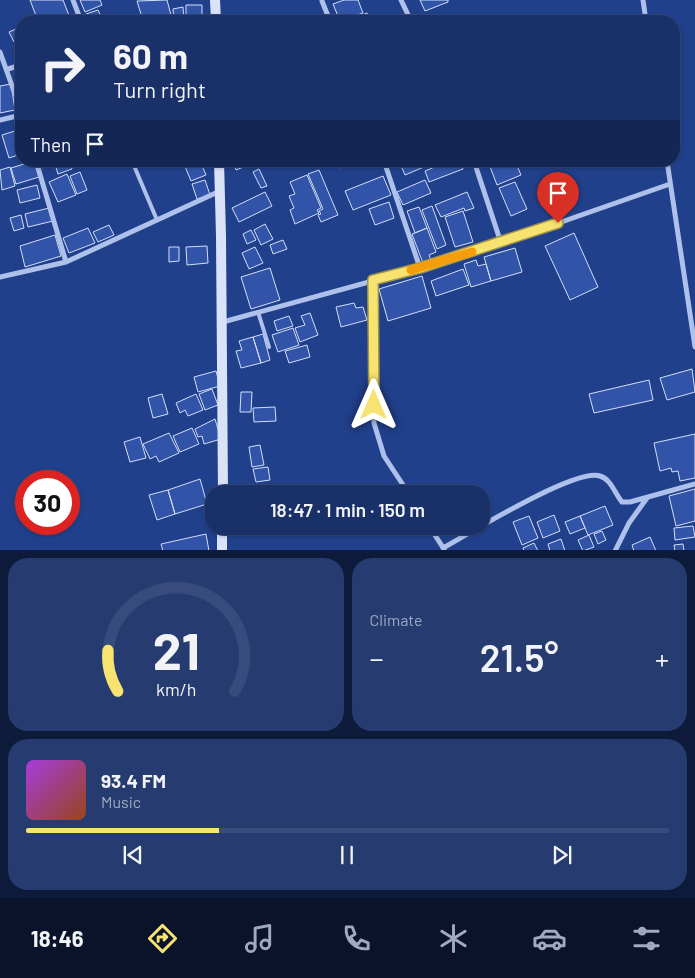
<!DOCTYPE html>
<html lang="en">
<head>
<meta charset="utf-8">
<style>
  :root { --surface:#193068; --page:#263c71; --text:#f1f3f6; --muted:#9fa9c0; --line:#374b7c; --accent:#f7e470 }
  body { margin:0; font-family:Barlow,sans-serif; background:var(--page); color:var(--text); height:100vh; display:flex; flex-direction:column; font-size:19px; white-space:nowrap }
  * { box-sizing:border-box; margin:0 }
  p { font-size:16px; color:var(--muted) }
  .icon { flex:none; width:28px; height:28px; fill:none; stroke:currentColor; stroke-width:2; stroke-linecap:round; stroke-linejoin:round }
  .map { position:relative; height:550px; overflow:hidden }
  .side { display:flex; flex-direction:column; gap:8px; padding:8px; background:#0e1a39; flex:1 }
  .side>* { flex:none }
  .banner { position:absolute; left:15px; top:15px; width:665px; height:152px; border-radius:20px; box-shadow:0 1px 4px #0004,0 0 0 1px var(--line); background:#193068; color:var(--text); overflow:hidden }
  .speed { position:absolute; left:15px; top:470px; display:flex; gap:10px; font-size:25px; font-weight:700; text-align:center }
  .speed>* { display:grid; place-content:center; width:65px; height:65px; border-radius:50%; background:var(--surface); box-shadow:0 1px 4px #0004,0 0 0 1px var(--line); line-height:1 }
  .speed .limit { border:8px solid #d22; background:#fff; color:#111 }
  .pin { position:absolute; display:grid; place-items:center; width:42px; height:42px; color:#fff; margin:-51px -21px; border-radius:50% 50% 50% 0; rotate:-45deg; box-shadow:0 0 5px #0007 }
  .pin .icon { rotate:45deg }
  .me { position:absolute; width:55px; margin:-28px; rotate:0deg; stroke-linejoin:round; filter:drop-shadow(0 0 4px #0008) }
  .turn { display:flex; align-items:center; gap:18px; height:105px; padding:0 15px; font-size:22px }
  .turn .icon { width:65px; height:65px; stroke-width:2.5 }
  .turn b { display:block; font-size:35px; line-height:42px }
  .then { display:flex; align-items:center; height:48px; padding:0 15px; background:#0003; gap:10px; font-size:19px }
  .big { font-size:38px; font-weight:600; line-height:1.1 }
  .side .tile { flex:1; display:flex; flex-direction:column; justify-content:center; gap:8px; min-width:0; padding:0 18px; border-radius:20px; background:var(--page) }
  .side .dial { align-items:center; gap:0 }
  .dial svg { height:130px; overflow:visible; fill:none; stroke:var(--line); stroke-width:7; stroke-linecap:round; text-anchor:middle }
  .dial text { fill:var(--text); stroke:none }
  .song { display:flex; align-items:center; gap:15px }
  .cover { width:60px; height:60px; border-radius:8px; background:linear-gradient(135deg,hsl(280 70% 55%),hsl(20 70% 35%)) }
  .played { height:5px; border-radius:2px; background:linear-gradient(90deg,var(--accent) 30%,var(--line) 30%) }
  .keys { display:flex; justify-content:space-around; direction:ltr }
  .heat { display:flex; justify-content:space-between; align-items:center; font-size:28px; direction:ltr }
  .side .tiles { flex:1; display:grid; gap:8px; grid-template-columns:1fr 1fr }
  .tile:last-child { grid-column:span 2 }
  .trip { position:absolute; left:205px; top:485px; width:285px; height:50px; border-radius:20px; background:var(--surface); box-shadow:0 1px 4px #0004,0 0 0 1px var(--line); font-weight:600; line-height:50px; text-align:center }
  .dock { display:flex; height:80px; justify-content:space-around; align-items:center; background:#0a132a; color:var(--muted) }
  .dock .icon { width:35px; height:35px }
  .dock .active { color:var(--accent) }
  .dock b { font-size:22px; color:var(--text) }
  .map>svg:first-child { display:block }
  .building { fill:#3154a8; stroke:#d3def8 }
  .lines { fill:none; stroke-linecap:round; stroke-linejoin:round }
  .lane { stroke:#aec1eb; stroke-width:4 }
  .street { stroke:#aec1eb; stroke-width:5 }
  .secondary { stroke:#dae2f8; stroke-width:10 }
  .route-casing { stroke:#a19449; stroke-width:12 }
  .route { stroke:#f7e470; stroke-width:9 }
  .slow { stroke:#f59e0b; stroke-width:9 }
</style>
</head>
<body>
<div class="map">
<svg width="695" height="551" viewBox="0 0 695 551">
  <rect width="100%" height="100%" fill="#21408b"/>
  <path class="building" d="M30,0H63L70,18L63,21H38Z
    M80,0H100L102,5L85,12Z
    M167,0L171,15L143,21L137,1Z
    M344,0H358L363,13L340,21L333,4Z
    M420,0H448V2L425,11Z
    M186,5H202V21H186Z
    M183,7L184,21H174L173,9Z
    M98,10L103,21H89L86,14Z
    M367,13L370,21H346Z
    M21,27V39L14,42L9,32Z
    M21,42V56H20L15,45Z
    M11,84L15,110L0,113V86Z
    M21,129V154L9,158L2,135Z
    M34,161L39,177L16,184L11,168Z
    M39,161H51L52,164L42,168Z
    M54,161H69L72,169L58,174Z
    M191,161H200L206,175L191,181L184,164Z
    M233,161H256V162L236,170Z
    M337,161H353L340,168Z
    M399,161H430L431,164L405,175Z
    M449,161H460L463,169L429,182L425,171Z
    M496,161H515L521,175L497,185L489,164Z
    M10,167L15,186L2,190L0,170Z
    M259,169L267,186L261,188L253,172Z
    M319,170L338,215L321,222L318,215L321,214L319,211L323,209L308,174Z
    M80,172L87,190L77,194L70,176Z
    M67,174L76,195L58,202L49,182Z
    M307,175L321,208L317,210L319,213L295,224L290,210L294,208L289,196L295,194L290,182Z
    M383,176L391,195L353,210L345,191Z
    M205,180L210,195L197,199L192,184Z
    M425,180L431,193L403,205L397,192Z
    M515,182L527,209L511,216L499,188Z
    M37,185L40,198L20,203L17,190Z
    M265,192L272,206L239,222L232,208Z
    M467,192L474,208L465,211L464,208L441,217L435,205Z
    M389,202L394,218L375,225L369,209Z
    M432,206L446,245L437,249L422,210Z
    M419,207L427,228L415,233L407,211Z
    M49,208L53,221L28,227L25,214Z
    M463,211L473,242L455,247L445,217Z
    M21,215L24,228L14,231L10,218Z
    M265,224L273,239L261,245L254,230Z
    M109,225L114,235L98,242L93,232Z
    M88,228L95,243L69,253L63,238Z
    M427,228L436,252L429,255L431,260L423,263L412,234Z
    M251,230L256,240L247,244L243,234Z
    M574,233L598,287L570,300L545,246Z
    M55,235L61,256L25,267L20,246Z
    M283,240L287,249L273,254L270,245Z
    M207,246L208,263L187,265L186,247Z
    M169,247H179V261L169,262Z
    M255,247L263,263L249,269L242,253Z
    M515,248L522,272L491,281L484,257Z
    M476,260L478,266L486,264L491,281L471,287L464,264Z
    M270,268L280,300L251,309L241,277Z
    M463,269L469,285L436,296L431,281Z
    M422,276L431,308L388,321L379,289Z
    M354,303L356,308L363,307L367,320L341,327L336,307Z
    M310,313L318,335L300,342L295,328L305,325L301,316Z
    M289,316L293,326L277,331L274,321Z
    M293,328L299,345L278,352L272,335Z
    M263,334L270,360L261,363L253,337Z
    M253,337L261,363L241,368L236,351L242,350L239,341Z
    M307,345L310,357L289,363L285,351Z
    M692,369L695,392L667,400L660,378Z
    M216,371L220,386L198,392L194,377Z
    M649,380L653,400L594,413L589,394Z
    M212,389L218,405L205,410L199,394Z
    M241,392H252L251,412H240Z
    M162,394L168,414L153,418L148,398Z
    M196,394L203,410L188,416L185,410L180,413L176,403Z
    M275,407L276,421L254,422L253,408Z
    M215,419L221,439L204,444L202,436L198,437L195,429Z
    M192,428L199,444L180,452L173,436Z
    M169,433L179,453L159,462L156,456L150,459L143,444Z
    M695,434V478L680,481L678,471L672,472L671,468L660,471L654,443Z
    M140,437L146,458L130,462L124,442Z
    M260,445L264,465L252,467L249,447Z
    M268,467L270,480L256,482L253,469Z
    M200,479L207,504L175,514L168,490Z
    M695,489V521L676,526L669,496Z
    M168,490L175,514L157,520L149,495Z
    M605,506L613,525L588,535L580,516Z
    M554,515L560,531L543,538L537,522Z
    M529,516L538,538L522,545L513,522Z
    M580,516L585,528L570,534L565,522Z
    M693,526L695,537L675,540L674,528Z
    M602,531L606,540L598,544L594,534Z
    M206,534L209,551H163L161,544Z
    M589,535L594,547L583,551L578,540Z
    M650,537L656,551H634L632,545Z
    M561,539L565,551H550L548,544Z
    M534,543L538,551H524L523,548Z
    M683,544L684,551H675L674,545Z"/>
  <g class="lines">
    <path class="lane" d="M132,161L157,220
      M258,312L269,347"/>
    <path class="street" d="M73,0L81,21
      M401,0L411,21
      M643,0L646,21
      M322,1L330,21
      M0,52L21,111
      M8,69L21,65
      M0,120L21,115
      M36,161L66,262
      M384,161L420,268
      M474,161L501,243
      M667,161L695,347
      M0,277L66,262L220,191
      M373,279L374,423L384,456L409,494
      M223,322L420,268L501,243L670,184
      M429,526L444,549
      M443,548C470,533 575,468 600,476C611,479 615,494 622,502H630L695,484
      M615,551L629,523L647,498"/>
    <path class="secondary" d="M215,0L216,21
      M219,161L221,236L223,494
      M222,551V526"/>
  </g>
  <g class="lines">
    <g class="route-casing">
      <path id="route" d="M374,405L373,280L420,268L558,223"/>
    </g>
    <use href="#route" class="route"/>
    <path class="slow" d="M411,270L472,252"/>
  </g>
</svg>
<div class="speed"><div class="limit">30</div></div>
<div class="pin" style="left:558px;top:223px;background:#d93025"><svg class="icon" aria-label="arrive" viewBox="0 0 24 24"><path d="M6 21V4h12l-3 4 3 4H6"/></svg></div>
<svg class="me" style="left:374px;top:405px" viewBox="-20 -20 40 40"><path d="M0-17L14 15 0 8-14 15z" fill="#f7e470" stroke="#fff" stroke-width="4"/></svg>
<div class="trip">18:47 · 1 min · 150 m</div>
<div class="banner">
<div class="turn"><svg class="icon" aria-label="right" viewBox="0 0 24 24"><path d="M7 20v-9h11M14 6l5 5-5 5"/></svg><div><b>60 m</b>Turn right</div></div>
<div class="then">Then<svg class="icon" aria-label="arrive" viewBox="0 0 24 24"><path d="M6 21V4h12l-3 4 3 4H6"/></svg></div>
</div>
</div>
<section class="side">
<div class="tiles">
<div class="tile dial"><svg viewBox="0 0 100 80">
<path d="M14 69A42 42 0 1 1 86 69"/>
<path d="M14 69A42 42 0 0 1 8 44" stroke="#f7e470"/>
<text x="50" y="56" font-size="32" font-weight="700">21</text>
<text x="50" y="72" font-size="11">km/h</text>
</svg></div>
<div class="tile"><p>Climate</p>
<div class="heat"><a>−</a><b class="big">21.5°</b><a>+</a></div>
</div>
<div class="tile">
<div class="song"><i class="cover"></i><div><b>93.4 FM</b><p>Music</p></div></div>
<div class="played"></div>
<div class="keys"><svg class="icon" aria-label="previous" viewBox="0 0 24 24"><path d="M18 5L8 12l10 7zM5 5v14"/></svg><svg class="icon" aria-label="pause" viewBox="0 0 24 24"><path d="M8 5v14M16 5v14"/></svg><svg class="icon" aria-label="next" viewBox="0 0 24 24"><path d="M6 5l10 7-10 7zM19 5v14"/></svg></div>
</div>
</div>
</section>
<nav class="dock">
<b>18:46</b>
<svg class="icon active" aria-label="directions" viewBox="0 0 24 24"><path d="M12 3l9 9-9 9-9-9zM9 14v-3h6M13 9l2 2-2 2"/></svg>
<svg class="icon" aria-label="music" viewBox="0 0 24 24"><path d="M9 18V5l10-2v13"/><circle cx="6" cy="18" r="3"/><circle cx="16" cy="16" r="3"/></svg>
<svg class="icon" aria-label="phone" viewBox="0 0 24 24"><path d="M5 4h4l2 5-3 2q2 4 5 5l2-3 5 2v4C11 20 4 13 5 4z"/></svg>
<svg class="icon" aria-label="climate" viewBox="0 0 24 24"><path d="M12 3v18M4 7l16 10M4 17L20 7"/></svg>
<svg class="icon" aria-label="car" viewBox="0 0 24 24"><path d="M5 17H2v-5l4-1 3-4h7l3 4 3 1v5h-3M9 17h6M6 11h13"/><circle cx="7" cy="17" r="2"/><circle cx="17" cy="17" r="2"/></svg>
<svg class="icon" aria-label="filters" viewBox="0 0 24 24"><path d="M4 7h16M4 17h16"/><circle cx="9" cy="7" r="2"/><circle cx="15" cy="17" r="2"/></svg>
</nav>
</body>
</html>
